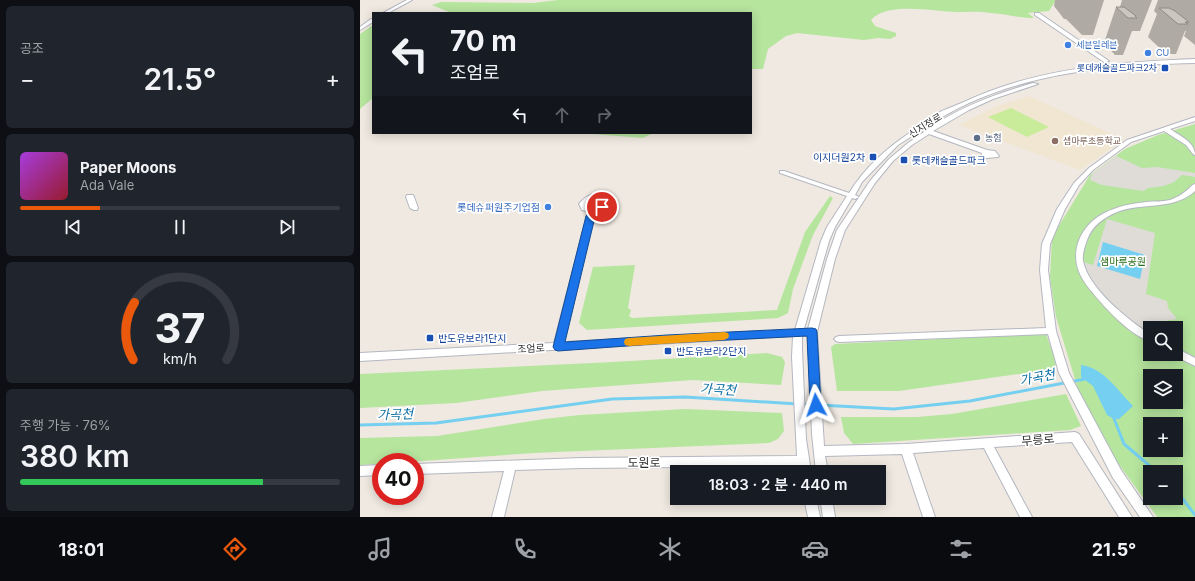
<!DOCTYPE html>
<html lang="ko">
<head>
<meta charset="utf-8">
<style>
  :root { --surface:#171b24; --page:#20242c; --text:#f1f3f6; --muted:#9ea1a6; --line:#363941; --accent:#ea580c }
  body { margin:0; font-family:Inter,"Noto Sans KR",sans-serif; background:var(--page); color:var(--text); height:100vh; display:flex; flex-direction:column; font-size:15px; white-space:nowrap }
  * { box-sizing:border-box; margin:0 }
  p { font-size:13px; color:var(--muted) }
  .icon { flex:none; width:22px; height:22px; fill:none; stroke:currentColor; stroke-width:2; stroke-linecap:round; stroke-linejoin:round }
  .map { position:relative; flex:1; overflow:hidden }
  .side { display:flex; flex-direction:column; gap:6px; padding:6px; background:#0d0f14; width:360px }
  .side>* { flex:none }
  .hud { position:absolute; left:12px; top:12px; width:380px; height:122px; border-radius:0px; box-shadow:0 2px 10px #0003; background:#171b24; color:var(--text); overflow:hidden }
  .tools { position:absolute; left:783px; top:321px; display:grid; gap:8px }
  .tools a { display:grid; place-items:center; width:40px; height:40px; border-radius:0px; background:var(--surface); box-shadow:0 2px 10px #0003; font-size:20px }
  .speed { position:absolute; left:12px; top:453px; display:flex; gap:8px; font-size:20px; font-weight:700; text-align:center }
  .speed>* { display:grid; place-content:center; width:52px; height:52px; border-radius:50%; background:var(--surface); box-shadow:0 2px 10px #0003; line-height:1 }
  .speed .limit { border:6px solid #d22; background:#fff; color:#111 }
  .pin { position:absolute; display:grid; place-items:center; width:34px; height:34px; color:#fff; margin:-17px; border:2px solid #fff; border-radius:50%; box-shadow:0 1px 4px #0007 }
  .me { position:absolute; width:44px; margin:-22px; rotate:356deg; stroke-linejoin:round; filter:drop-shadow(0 0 3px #0008) }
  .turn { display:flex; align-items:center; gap:14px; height:84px; padding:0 12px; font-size:18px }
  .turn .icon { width:52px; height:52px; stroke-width:2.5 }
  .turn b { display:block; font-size:28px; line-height:34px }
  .lanes { display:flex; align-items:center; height:38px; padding:0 12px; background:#0003; justify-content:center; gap:20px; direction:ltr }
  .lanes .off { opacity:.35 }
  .big { font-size:30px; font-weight:600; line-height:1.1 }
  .side .card { flex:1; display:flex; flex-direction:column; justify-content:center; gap:6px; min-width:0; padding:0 14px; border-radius:6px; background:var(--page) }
  .side .dial { align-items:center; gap:0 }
  .dial svg { height:104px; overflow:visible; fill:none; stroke:var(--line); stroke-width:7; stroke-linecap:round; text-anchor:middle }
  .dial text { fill:var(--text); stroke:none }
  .song { display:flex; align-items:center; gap:12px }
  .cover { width:48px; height:48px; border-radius:6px; background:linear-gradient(135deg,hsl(280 70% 55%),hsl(350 70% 35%)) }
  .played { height:4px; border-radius:2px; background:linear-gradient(90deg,var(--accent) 25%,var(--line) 25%) }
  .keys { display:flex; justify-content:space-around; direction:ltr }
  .heat { display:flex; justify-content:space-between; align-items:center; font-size:22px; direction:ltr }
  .charge { height:6px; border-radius:3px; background:linear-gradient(90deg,#34c759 76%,var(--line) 0) }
  .trip { position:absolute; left:310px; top:465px; width:216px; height:40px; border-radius:0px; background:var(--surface); box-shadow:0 2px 10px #0003; font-weight:600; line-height:40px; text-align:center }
  .menu { display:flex; height:64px; justify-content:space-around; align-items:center; background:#090b0e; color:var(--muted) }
  .menu .icon { width:28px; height:28px }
  .menu .active { color:var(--accent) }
  .menu b { font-size:18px; color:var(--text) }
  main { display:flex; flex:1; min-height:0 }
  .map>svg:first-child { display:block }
  .education { fill:#f0e6d1 }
  .green { fill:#b6e59e; fill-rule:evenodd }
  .pitch { fill:#c9ec9a }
  .plaza { fill:#dfdcd8 }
  .water { fill:#75cff0 }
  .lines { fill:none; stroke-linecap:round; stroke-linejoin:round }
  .stream { stroke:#75cff0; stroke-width:3 }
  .minor-casing { stroke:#b4b7c1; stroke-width:2 }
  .minor { fill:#fff; fill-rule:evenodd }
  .wall { fill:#afaba4 }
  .building { fill:#cbc7bf; stroke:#8e8b86 }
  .route { fill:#1a73e8; stroke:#114b97 }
  .slow { fill:#f59e0b }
  .shop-dot { fill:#3f7fe0; stroke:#fff; stroke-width:1.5 }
  .transit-dot { fill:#1a4fb4; stroke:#fff; stroke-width:1.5 }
  .service-dot { fill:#5c6f8a; stroke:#fff; stroke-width:1.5 }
  .education-dot { fill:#8d6e63; stroke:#fff; stroke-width:1.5 }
  .labels { text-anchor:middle; stroke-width:3.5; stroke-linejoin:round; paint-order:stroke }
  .far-shop-label { font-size:9px; fill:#366cbe; stroke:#fff; text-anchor:start }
  .far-transit-label { font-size:9px; fill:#164399; stroke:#fff; text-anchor:end }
  .far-service-label { font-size:9px; fill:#4e5e75; stroke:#fff; text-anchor:start }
  .far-education-label { font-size:9px; fill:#785e54; stroke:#fff; text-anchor:start }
  .street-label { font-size:10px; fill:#2e2e2e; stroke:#fff }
  .transit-label { font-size:10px; fill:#164399; stroke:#fff; text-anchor:start }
  .shop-label { font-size:10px; fill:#366cbe; stroke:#fff; text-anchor:end }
  .park-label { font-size:10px; fill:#2c6e1b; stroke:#fff }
  .near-street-label { font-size:12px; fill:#2e2e2e; stroke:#fff }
  .near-water-label { font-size:13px; font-style:italic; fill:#0d6fa3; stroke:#fff }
</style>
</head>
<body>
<main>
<section class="side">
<div class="card"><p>공조</p>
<div class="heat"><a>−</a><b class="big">21.5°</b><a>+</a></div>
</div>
<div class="card">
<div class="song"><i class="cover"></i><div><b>Paper Moons</b><p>Ada Vale</p></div></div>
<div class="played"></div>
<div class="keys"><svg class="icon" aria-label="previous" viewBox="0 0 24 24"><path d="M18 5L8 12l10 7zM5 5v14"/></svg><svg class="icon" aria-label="pause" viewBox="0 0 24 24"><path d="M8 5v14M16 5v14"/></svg><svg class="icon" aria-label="next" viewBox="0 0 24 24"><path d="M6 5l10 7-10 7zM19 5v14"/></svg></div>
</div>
<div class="card dial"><svg viewBox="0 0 100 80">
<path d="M14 69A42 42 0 1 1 86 69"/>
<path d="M14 69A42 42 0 0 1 15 25" stroke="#ea580c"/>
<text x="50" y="56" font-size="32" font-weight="700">37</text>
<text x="50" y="72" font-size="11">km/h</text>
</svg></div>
<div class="card"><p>주행 가능 · 76%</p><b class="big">380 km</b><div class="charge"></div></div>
</section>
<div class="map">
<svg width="835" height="517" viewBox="0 0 835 517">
  <rect width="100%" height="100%" fill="#efe9e1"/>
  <path class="education" d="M669,96L765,140L741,155L720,170L599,125L637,106Z"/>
  <path class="green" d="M198,0H696L689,11L668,13L674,18C659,18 646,14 631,13C620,11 609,12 597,12C576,12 527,1 511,20L515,26L536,33V36L530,39L518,38L504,40L437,33L426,36L408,49L403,69H391V13H91L72,5L81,2L173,3Z
    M13,25V98L0,109V34Z
    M835,124V517H797L755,459L724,409L696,317L690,277L692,237L730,175L765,149L798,135ZM790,328H816V354H790ZM790,376H816V402H790ZM790,424H816V450H790ZM790,472H816V498H790Z
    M220,133H293L283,138Z
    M470,196L473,198L453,235L433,289L428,313L418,318L227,330L219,323L233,267L275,265L268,308L271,310L269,316L272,318L417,310L445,232Z
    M686,334L696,362L694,369L539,391H477L471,347L475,344Z
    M407,353L422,357L425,362L421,385L333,380L182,391L96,403L0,408V374L253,362Z
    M706,394L721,426L710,430L493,444L484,433L481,417H557L592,414Z
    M325,409L422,413L424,431L418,439L409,443L174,453L48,462H21V464L0,465V438L77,436L184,419L220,415Z"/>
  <path class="pitch" d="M651,108L689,127L667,137L628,117Z"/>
  <path class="plaza" d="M756,156L782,168L797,167L835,173V177L822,175L814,182L804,186L788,188L783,191L742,185L730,180L732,174Z
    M747,219L795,233L786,294L807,301L808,308L817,319L786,324L785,332L760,314L743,296L726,273L723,262L733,265Z"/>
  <path class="water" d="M743,242L785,255L780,279L737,266Z
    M721,365C744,368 758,391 773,406L759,419H754L747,415L733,386L721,377Z"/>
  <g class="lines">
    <path class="stream" d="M443,404L454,405
      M459,405L534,409L610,401L725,379
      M753,416L764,444L797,472
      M0,425L76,423L252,399L325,397L438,404
      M816,490L835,515"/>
    <g class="minor-casing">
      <path id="minor" d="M47,0H52L28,13H23Z
        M675,13H679L749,61L744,62L675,15Z
        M11,19H13V22L0,30V27Z
        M835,59V63C742,65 643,74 563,129H568C600,107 636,94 673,83L678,84L633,99L609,110L573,131L627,150L635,151L639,156L638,157L626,158L622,155V153L569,134L552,145L533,161L515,183L485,230L475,259L457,332L464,446L546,444L715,432L719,434L772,517H759L712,442L634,447L672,517H660L624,448L553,453L575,517H563L542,454L465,456L468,472H456L452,434L448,336H442V350L446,439L451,472H439L438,466L222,468L155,470L144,517H132L144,471L55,474V464L222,458L437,456L432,357L433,336L0,361V353L194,343L227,215L231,212L222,210L219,204C228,193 234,193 248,196L251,203L234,216L204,342L435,330L461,241L467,227L487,196L420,173V171H424L489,193C505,167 529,146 554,130C561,124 568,119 576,114C585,109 595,106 604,102C676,68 756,62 835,59ZM563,129L562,130L564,132L548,143L529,159L510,181L477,230L467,259L448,329H444L469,241L475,227L492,198L495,199L499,197L495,195L502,182L538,145ZM236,198L242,199L243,203L236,207H228L227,204L232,200Z
        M835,117V121L810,129C820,136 835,142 835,155L833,154L826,145L804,131L771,142L733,170L719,185L705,209L690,244L688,270L696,331L709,373L761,470L793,517H780L753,478L699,373L688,334L479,342L476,341L474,339L476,337L479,336L686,328L680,270L682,244L697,209L714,183L729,168L767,140Z
        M835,184V191C813,211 783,202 757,212C743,218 732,226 727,240C725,246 722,254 723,261C728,288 768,320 790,334V341C771,336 745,308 733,293C720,278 712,263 718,243C728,214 757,205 786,202C794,201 802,202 810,200C816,198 821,195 826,191C829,189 831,185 835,184Z
        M47,195H53L54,197L58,208L57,210H54L50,208L46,197Z
        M816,348L835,358V366L813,355L816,354Z
        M21,465V475L0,476V466Z
        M444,498H456L460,517H448Z
        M460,498H472L475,517H463Z"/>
    </g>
    <use href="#minor" class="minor"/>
  </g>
  <path class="wall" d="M695,0H744L733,35H722L706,19H704L694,6Z
    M762,0H792L780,31H772L763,55H755L744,43L756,7H760Z
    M798,0H835V45L824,36L826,31H825L816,54H806L788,37L797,14L794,11Z"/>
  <path class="building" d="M756,7H764L776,16H775L777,18H768Z
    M799,8H809L815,11L829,22H825L828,24H818Z"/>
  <path class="route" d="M239,205H242L247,207L235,217L205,342L307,335L452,328L456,329L457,332L461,405L460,408L456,409L452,408L450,405L447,336L307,343L198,351L195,350L193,347L226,216Z"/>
  <path class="slow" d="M364,332L368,333L369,336L368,338L364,340L269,346L265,345L264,342L265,339L269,338Z"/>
  <g class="shop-dot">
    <circle cx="708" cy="45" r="4"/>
    <circle cx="788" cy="53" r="4"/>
    <circle cx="188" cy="207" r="4"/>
  </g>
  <g class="transit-dot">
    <rect x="801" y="64" width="8" height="8" rx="2"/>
    <rect x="509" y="153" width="8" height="8" rx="2"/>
    <rect x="540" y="156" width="8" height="8" rx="2"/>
    <rect x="66" y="334" width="8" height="8" rx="2"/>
    <rect x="304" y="347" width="8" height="8" rx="2"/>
  </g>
  <circle class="service-dot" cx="617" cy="138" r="4"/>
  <circle class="education-dot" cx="695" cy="141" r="4"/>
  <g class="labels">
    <g class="far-shop-label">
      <text x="716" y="48">세븐일레븐</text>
      <text x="796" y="56">CU</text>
    </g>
    <g class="far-transit-label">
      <text x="797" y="71">롯데캐슬골드파크2차</text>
    </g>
    <g class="far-service-label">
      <text x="625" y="141">농협</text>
    </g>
    <g class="far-education-label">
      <text x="703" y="144">샘마루초등학교</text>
    </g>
    <g class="street-label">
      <text transform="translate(565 125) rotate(-32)" y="4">신지정로</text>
      <text transform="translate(171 348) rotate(-3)" y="4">조엄로</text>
    </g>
    <g class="transit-label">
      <text x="505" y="161" text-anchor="end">이지더원2차</text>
      <text x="552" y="164">롯데캐슬골드파크</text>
      <text x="78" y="342">반도유보라1단지</text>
      <text x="316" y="355">반도유보라2단지</text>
    </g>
    <g class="shop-label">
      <text x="180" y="211">롯데슈퍼원주기업점</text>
    </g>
    <g class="park-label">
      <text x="763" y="265">샘마루공원</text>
    </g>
    <g class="near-street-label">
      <text transform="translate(678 440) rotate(-5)" y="4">무릉로</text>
      <text x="284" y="467">도원로</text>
    </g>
    <g class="near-water-label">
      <text transform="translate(677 377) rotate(-12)" y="5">가곡천</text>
      <text transform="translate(358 389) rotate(3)" y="5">가곡천</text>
      <text transform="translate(35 414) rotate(-2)" y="5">가곡천</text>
    </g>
  </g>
</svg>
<div class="tools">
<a><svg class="icon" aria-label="search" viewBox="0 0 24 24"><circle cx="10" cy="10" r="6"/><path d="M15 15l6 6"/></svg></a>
<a><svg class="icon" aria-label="layers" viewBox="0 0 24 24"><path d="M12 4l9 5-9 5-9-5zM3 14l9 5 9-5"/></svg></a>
<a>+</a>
<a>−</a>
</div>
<div class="speed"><div class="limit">40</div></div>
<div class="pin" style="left:242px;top:207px;background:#d93025"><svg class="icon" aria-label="arrive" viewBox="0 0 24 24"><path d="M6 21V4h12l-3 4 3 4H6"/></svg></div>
<svg class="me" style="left:456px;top:405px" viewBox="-20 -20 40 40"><path d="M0-17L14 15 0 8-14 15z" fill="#1a73e8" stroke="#fff" stroke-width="4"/></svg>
<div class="trip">18:03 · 2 분 · 440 m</div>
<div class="hud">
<div class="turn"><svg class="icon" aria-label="left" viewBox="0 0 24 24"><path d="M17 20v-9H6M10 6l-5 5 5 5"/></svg><div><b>70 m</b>조엄로</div></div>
<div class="lanes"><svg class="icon" aria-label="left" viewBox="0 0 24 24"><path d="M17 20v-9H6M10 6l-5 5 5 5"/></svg><svg class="icon off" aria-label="ahead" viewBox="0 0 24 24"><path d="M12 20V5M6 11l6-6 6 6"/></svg><svg class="icon off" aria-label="right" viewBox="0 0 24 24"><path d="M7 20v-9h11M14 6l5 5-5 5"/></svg></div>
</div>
</div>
</main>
<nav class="menu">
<b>18:01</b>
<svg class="icon active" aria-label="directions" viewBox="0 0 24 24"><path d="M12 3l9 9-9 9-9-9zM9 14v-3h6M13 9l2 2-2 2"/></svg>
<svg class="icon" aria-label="music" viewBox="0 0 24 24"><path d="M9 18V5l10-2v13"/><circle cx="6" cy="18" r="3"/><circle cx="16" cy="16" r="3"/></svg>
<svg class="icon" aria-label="phone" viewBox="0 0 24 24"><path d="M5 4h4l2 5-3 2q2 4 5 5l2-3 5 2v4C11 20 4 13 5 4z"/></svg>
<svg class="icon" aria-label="climate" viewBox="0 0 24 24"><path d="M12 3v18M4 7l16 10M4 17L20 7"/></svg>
<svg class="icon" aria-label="car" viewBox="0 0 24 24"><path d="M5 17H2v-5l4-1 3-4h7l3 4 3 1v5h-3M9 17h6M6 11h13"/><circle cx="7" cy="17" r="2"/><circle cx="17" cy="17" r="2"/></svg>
<svg class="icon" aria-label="filters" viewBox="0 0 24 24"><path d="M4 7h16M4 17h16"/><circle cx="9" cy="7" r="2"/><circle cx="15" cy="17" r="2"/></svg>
<b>21.5°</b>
</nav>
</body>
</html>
